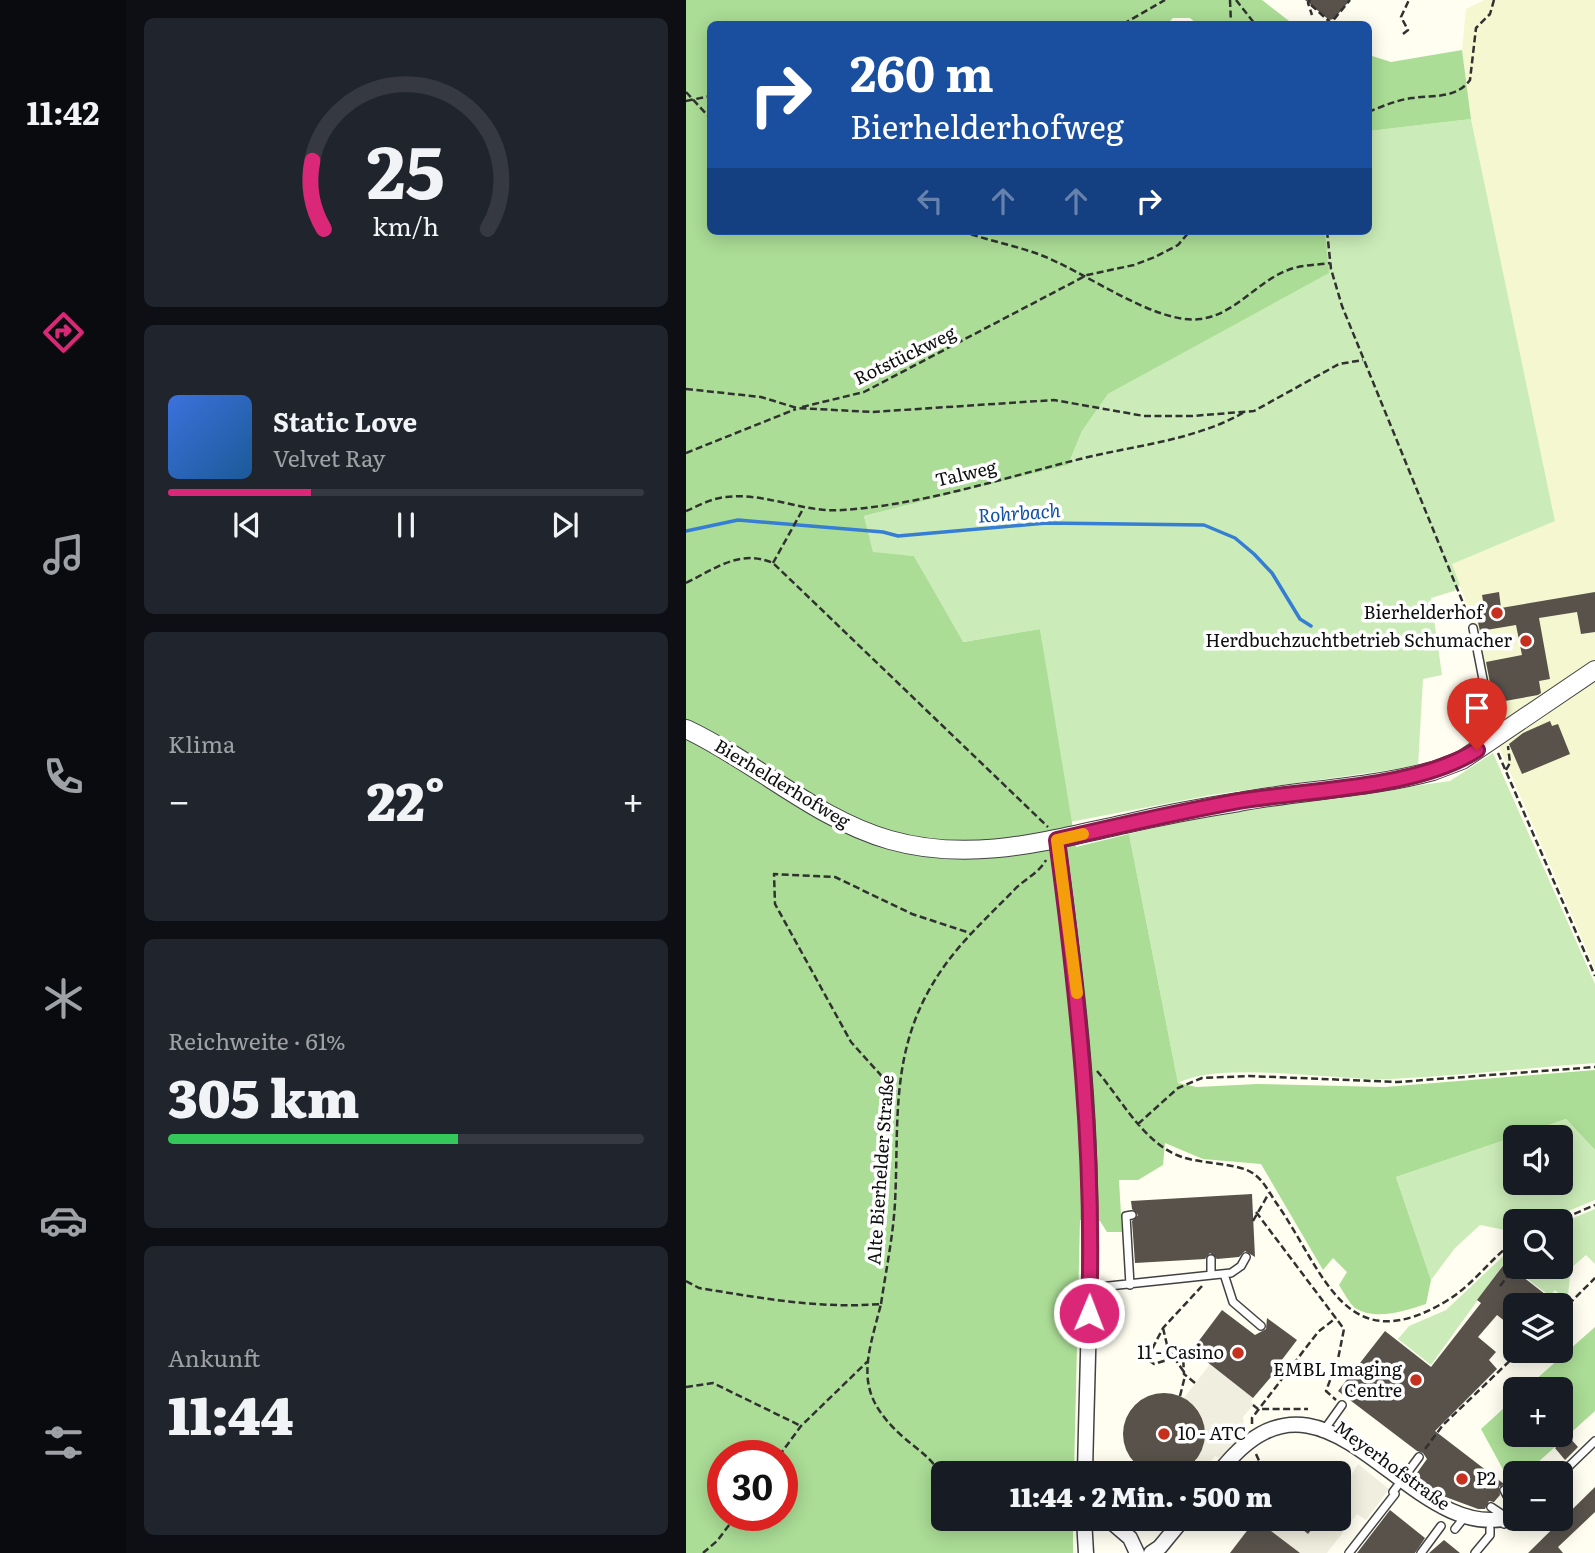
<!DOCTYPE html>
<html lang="de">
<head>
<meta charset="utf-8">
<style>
  :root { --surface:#171b24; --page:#20242c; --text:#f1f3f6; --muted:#9ea1a6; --line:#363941; --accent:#db2777 }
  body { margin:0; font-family:Literata,serif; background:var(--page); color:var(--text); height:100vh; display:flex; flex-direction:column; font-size:26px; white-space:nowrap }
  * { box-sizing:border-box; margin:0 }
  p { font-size:23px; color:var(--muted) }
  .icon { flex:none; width:38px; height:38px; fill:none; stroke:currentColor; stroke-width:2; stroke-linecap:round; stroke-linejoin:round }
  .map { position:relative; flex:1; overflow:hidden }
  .panel { display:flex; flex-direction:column; gap:18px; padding:18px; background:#0d0f14; width:560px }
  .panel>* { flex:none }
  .top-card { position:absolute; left:21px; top:21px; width:665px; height:214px; border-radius:10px; box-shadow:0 4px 18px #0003; background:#1a4fa0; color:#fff; overflow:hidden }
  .fabs { position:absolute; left:817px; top:1125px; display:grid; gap:14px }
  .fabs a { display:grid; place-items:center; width:70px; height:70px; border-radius:10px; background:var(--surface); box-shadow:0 4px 18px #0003; font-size:35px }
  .speed { position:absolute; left:21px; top:1440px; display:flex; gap:14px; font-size:35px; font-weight:700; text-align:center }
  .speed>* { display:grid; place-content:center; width:91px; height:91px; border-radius:50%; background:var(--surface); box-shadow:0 4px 18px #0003; line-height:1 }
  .speed .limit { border:10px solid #d22; background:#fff; color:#111 }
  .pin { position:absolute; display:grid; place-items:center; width:60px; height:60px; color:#fff; margin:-72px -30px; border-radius:50% 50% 50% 0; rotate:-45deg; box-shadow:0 0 7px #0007 }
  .pin .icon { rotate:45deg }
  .me { position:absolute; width:77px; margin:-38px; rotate:1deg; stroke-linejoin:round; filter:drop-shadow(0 0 5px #0008) }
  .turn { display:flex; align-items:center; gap:24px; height:147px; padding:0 28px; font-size:32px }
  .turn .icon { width:91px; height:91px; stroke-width:2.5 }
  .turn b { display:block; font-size:49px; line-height:60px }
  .lanes { display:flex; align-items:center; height:66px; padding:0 28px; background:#0003; justify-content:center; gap:35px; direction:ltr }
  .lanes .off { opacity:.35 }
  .big { font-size:52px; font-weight:800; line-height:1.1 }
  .panel .widget { flex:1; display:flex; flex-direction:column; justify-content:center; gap:10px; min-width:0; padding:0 24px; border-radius:10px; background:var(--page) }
  .panel .dial { align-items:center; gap:0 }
  .dial svg { height:182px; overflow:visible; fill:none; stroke:var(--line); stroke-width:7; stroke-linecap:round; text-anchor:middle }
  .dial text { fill:var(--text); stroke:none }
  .song { display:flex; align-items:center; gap:21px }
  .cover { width:84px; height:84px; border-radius:10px; background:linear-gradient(135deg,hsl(220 70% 55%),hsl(210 70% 35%)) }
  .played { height:7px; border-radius:4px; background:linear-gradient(90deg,var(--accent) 30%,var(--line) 30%) }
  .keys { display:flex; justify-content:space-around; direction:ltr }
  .heat { display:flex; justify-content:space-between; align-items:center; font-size:38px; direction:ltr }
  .charge { height:10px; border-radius:5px; background:linear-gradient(90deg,#34c759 61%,var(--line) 0) }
  .trip { position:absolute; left:245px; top:1461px; width:420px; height:70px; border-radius:10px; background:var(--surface); box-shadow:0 4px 18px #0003; font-weight:800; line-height:70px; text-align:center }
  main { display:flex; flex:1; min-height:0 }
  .tabs { display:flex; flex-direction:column; width:126px; justify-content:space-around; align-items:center; background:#090b0e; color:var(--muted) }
  .tabs .icon { width:49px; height:49px }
  .tabs .current { color:var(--accent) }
  .tabs b { font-size:32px; color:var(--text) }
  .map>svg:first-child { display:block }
  .farmland { fill:#f4f7cf }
  .green { fill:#cbecb8; fill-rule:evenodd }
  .forest { fill:#abdd96; fill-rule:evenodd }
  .plaza { fill:#f0eede }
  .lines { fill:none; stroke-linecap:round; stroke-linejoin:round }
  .stream { stroke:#367dd4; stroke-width:3.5 }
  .building { fill:#58524b }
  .service-casing { stroke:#424242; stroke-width:10 }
  .minor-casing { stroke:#424242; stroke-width:17 }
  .tertiary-casing { stroke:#424242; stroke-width:20 }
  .path { stroke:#313131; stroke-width:2.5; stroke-dasharray:7 3.5; stroke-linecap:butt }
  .service { stroke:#fff; stroke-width:7 }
  .minor { stroke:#fff; stroke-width:14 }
  .tertiary { stroke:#fff; stroke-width:18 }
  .route-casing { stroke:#8e194d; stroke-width:18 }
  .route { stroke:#db2777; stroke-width:12 }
  .slow { stroke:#f59e0b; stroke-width:12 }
  .poi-dot { fill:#c6311f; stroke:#fff; stroke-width:2.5 }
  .labels { text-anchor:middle; stroke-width:7; stroke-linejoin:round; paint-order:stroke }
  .street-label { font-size:18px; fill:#0f0f0f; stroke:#fff }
  .poi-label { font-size:18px; fill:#0f0f0f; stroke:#fff; text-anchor:end }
  .water-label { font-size:19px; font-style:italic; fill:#114fa8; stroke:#fff }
</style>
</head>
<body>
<main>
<nav class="tabs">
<b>11:42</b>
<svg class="icon current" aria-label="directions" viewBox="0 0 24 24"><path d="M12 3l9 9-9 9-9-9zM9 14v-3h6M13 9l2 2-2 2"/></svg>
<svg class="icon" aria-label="music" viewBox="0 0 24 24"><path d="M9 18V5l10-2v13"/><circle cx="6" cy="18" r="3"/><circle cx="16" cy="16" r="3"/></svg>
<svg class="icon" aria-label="phone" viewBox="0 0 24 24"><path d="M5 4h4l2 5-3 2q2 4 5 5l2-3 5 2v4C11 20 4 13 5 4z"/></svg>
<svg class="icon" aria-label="climate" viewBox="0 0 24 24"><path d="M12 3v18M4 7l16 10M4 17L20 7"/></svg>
<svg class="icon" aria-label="car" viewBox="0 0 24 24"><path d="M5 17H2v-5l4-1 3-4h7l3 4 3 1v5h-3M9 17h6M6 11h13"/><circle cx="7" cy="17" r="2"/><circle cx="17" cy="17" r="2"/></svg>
<svg class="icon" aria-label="filters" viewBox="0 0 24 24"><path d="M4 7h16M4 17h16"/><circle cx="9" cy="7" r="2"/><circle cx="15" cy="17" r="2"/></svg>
</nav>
<section class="panel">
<div class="widget dial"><svg viewBox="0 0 100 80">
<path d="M14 69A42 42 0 1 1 86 69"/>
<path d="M14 69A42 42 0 0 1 9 39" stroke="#db2777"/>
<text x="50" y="56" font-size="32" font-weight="700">25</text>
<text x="50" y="72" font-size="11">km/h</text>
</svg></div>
<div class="widget">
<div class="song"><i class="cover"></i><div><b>Static Love</b><p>Velvet Ray</p></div></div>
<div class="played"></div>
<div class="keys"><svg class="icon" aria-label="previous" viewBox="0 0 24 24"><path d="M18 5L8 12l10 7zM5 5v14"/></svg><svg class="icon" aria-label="pause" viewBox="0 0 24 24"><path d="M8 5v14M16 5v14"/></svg><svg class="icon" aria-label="next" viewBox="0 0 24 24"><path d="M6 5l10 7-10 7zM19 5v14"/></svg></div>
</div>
<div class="widget"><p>Klima</p>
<div class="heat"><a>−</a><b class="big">22°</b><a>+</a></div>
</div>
<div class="widget"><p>Reichweite · 61%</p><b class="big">305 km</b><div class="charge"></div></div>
<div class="widget"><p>Ankunft</p><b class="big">11:44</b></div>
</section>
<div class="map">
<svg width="909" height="1553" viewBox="0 0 909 1553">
  <rect width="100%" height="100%" fill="#fffef1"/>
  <path class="farmland" d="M799,0H909V660L876,682L909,677V969L812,744L792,632L765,564L869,521L785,119L776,50L780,9Z"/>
  <path class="green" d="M785,119L869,521L766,564L774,585L768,591L745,598L756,675L737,679L732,766L525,795L384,822L354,629L276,642L228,556L187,553L178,516L382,465L396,431L422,394L642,273L639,231H682L683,131Z
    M807,753L909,984V1063C841,1068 773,1076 705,1079C652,1081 535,1060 492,1083L443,834L520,815L764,781Z
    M880,1119L909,1150V1200L858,1221L830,1222L829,1232L794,1225L769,1248L745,1280L710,1177ZM830,1138H875V1183H830Z
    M909,1209V1264L900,1255L885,1268L882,1295L879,1299L869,1290L864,1296L819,1262L745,1365L712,1339L723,1326L760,1310L829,1245L830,1267H875V1223Z"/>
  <path class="forest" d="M0,0H576L607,24H511L504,18H487L481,24H24V231H639L643,273L422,394L396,431L382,465L178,516L187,552L228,556L277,642L354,629L390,847L443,834L492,1083L511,1087L571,1084L699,1087L909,1070V1150L880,1119L710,1177L745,1280L740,1304C718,1311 691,1321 669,1308C663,1303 657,1291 653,1285L661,1272L647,1258L637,1270L575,1164L517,1159L479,1143L477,1165L452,1180H433L436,1232H421L414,1221L394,1220L388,1473L257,1474V1519H387V1553H0ZM37,1456H96V1516H37Z
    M776,50L785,119L683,131V55L705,62Z
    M909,1327V1411L840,1473L830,1474L826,1486L795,1429L829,1398L830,1435H875V1390L839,1389Z"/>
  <path class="plaza" d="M524,1364L567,1398L565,1402L568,1404L557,1417L559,1434L533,1458L529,1456L516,1473L491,1474L509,1462L517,1448L519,1433L516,1417L498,1398Z
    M672,1464L703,1489L680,1520L671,1514L641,1553H544L570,1519H604L622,1534L634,1519H653V1495Z"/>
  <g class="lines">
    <path class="stream" d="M0,531L52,520L197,532L212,536L360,523L518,525L549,538L568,554L586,573L614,619L625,626"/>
  </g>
  <path class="building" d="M619,0H664L648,19L643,20Z
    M813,592L815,608L909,592V632L895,634L891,612L853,618L864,679L853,681L855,693L852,695L808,703L800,662L836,655L830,625L794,631L790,614L799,612L796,595Z
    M864,721L866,726L872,724L884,754L836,774L823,744L837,733Z
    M566,1194L569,1257L559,1251L553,1257L531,1259L524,1253L519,1259L449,1263L446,1221L452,1215L446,1209L445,1201Z
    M819,1263L864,1298L859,1306H830V1330L811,1315L792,1337L810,1352L803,1360L811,1369L749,1431L818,1484L813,1487L814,1495L808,1502L803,1501L799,1509H792L757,1496L728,1477L741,1459L737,1453L731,1451L652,1391L699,1331L745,1367L795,1303L791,1300Z
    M536,1310L569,1335L580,1329L581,1318L611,1340L595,1361L597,1363L567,1398L506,1350Z
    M437 1434a41 41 0 1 1 82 0a41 41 0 1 1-82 0Z
    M882,1436L892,1447L879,1460L869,1448Z
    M909,1487V1512L872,1547L877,1553H842Z
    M704,1510L739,1538L729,1553H671Z
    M570,1519H594L585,1531L614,1553H544Z
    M604,1519H634L622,1534Z
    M758,1540L774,1553H743Z"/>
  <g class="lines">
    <g class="service-casing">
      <path id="service" d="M787,628L803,710L818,732
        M525,1259V1275
        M538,1274L547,1302L575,1326
        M444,1285L440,1216L446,1215
        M404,1288L545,1273L555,1266L560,1257
        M636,1433L656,1405
        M875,1474L909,1441
        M818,1490L830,1513
        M707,1492L733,1457
        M805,1507L814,1513L818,1524
        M769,1529L781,1514
        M663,1553L709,1494
        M735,1553L755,1526
        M789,1553L804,1535V1529"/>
    </g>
    <g class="minor-casing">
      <path id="minor" d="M371,840C386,949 400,1057 403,1167C406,1269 401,1371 399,1474
        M532,1474C642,1329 721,1553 830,1516
        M398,1519L400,1553
        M422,1519L444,1538L451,1553
        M465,1553L474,1547L497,1519"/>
    </g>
    <g class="tertiary-casing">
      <path id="tertiary" d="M0,729C70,762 130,819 204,840C285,863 360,841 439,824C477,815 515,808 553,802C617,790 684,788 747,771L776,760L909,670"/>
    </g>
    <path class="path" d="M544,0L545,24
      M550,0L569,24
      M624,0L622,3L626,15
      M625,5L645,23L664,0
      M437,24L479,0
      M717,34L722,30L715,17L723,0
      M0,92L24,118
      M0,101L24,96
      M682,112C697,106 711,100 726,98C747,95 770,99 784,80L790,28L804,14L808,0
      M275,231C300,240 327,245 352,254C397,270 469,325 514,319C549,315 570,282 602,270C614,265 631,265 644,263
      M641,231L645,269L656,306L784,620
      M0,389L75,397L111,408L186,412L368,400L458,416H506L568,411L653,364L677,360
      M116,407L178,392L401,275L448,265L469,257L492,245L504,231
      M0,453L110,409
      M0,511C12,506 26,498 40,497C79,492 117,513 156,510C236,505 317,478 394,459C450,445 506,441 557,413
      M87,563L117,509
      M0,583C30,568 54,549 87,563L362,827
      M812,753L909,976
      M820,770L824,763L822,746
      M411,1071C436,1100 458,1144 496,1157C516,1164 554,1163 568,1174C578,1181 584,1194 591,1204C639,1273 659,1363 762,1300C788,1284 805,1258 830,1240
      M210,1092L165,1042L89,904L88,874L149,877L226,914L284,933
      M452,1124L492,1088L516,1078L563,1076L712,1082L909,1067
      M570,1212L658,1329L652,1359L640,1391L650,1400
      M567,1221L583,1193
      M869,1222L909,1205
      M0,1281L13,1288C75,1298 132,1309 195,1304C180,1362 167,1392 216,1436C234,1452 243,1455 257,1477
      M814,1286L830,1265
      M195,1304C200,1270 207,1237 209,1203C213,1125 204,1056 246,985C268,947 299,920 329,889C340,878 353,873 360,860
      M875,1312L909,1278
      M477,1328L482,1349L498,1372
      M509,1383L498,1374L497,1355L468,1364L461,1359L477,1328L516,1286
      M0,1387L27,1383L115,1426
      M494,1396L499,1376
      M567,1405L572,1409H622
      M566,1424V1418L632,1332L650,1318
      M739,1449L757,1425L834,1351
      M570,1454L579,1474
      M93,1456L115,1426L183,1360
      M564,1474L573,1461
      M290,1519C303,1532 328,1524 343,1519
      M509,1521L513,1523L517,1519
      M17,1553L31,1541L50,1516"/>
    <use href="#service" class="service"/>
    <use href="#minor" class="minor"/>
    <use href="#tertiary" class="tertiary"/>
  </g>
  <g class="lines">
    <g class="route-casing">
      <path id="route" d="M403,1313C409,1153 392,998 371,840C431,826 492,812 553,801C626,789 730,789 791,750"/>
    </g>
    <use href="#route" class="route"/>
    <path class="slow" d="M391,993L371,840L397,834"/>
  </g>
  <g class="poi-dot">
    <circle cx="811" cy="613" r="7"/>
    <circle cx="840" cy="641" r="7"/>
    <circle cx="552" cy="1353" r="7"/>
    <circle cx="730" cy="1380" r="7"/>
    <circle cx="478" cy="1434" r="7"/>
    <circle cx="776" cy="1479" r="7"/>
  </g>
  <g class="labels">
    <g class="street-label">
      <text transform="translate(219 356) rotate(-26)" y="6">Rotstückweg</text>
      <text transform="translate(280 474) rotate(-13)" y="6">Talweg</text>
      <text transform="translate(96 784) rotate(31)" y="6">Bierhelderhofweg</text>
      <text transform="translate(195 1170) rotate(-86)" y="6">Alte Bierhelder Straße</text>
      <text transform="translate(706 1466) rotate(36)" y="6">Meyerhofstraße</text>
    </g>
    <g class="poi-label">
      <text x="797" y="619">Bierhelderhof</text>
      <text x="826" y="647">Herdbuchzuchtbetrieb Schumacher</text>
      <text x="538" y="1359">11 - Casino</text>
      <text x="716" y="1376">EMBL Imaging<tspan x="716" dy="21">Centre</tspan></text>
      <text x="492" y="1440" text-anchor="start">10 - ATC</text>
      <text x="790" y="1485" text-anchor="start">P2</text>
    </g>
    <g class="water-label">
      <text transform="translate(333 513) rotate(-4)" y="7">Rohrbach</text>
    </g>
  </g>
</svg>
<div class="fabs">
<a><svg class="icon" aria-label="sound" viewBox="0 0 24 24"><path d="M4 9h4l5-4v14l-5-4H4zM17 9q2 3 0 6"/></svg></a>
<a><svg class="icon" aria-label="search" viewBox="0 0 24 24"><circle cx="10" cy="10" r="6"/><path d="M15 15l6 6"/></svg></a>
<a><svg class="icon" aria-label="layers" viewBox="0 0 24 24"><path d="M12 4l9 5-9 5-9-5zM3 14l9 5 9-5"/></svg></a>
<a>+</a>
<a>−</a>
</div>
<div class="speed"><div class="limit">30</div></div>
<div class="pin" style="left:791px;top:750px;background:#d93025"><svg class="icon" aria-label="arrive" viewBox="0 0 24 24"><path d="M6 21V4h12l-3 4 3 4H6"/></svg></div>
<svg class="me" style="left:403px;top:1313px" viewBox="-20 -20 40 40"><circle r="17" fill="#db2777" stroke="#fff" stroke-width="3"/><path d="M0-11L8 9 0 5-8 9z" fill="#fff"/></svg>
<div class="trip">11:44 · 2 Min. · 500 m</div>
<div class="top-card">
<div class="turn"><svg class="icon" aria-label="right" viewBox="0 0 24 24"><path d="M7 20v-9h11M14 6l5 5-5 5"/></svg><div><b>260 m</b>Bierhelderhofweg</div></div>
<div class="lanes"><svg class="icon off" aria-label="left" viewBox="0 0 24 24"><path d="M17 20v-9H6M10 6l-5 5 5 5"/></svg><svg class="icon off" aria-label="ahead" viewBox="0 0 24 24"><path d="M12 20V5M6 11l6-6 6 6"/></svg><svg class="icon off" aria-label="ahead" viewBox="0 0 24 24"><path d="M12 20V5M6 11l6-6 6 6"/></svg><svg class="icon" aria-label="right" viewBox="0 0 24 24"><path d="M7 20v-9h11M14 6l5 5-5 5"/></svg></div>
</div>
</div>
</main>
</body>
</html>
